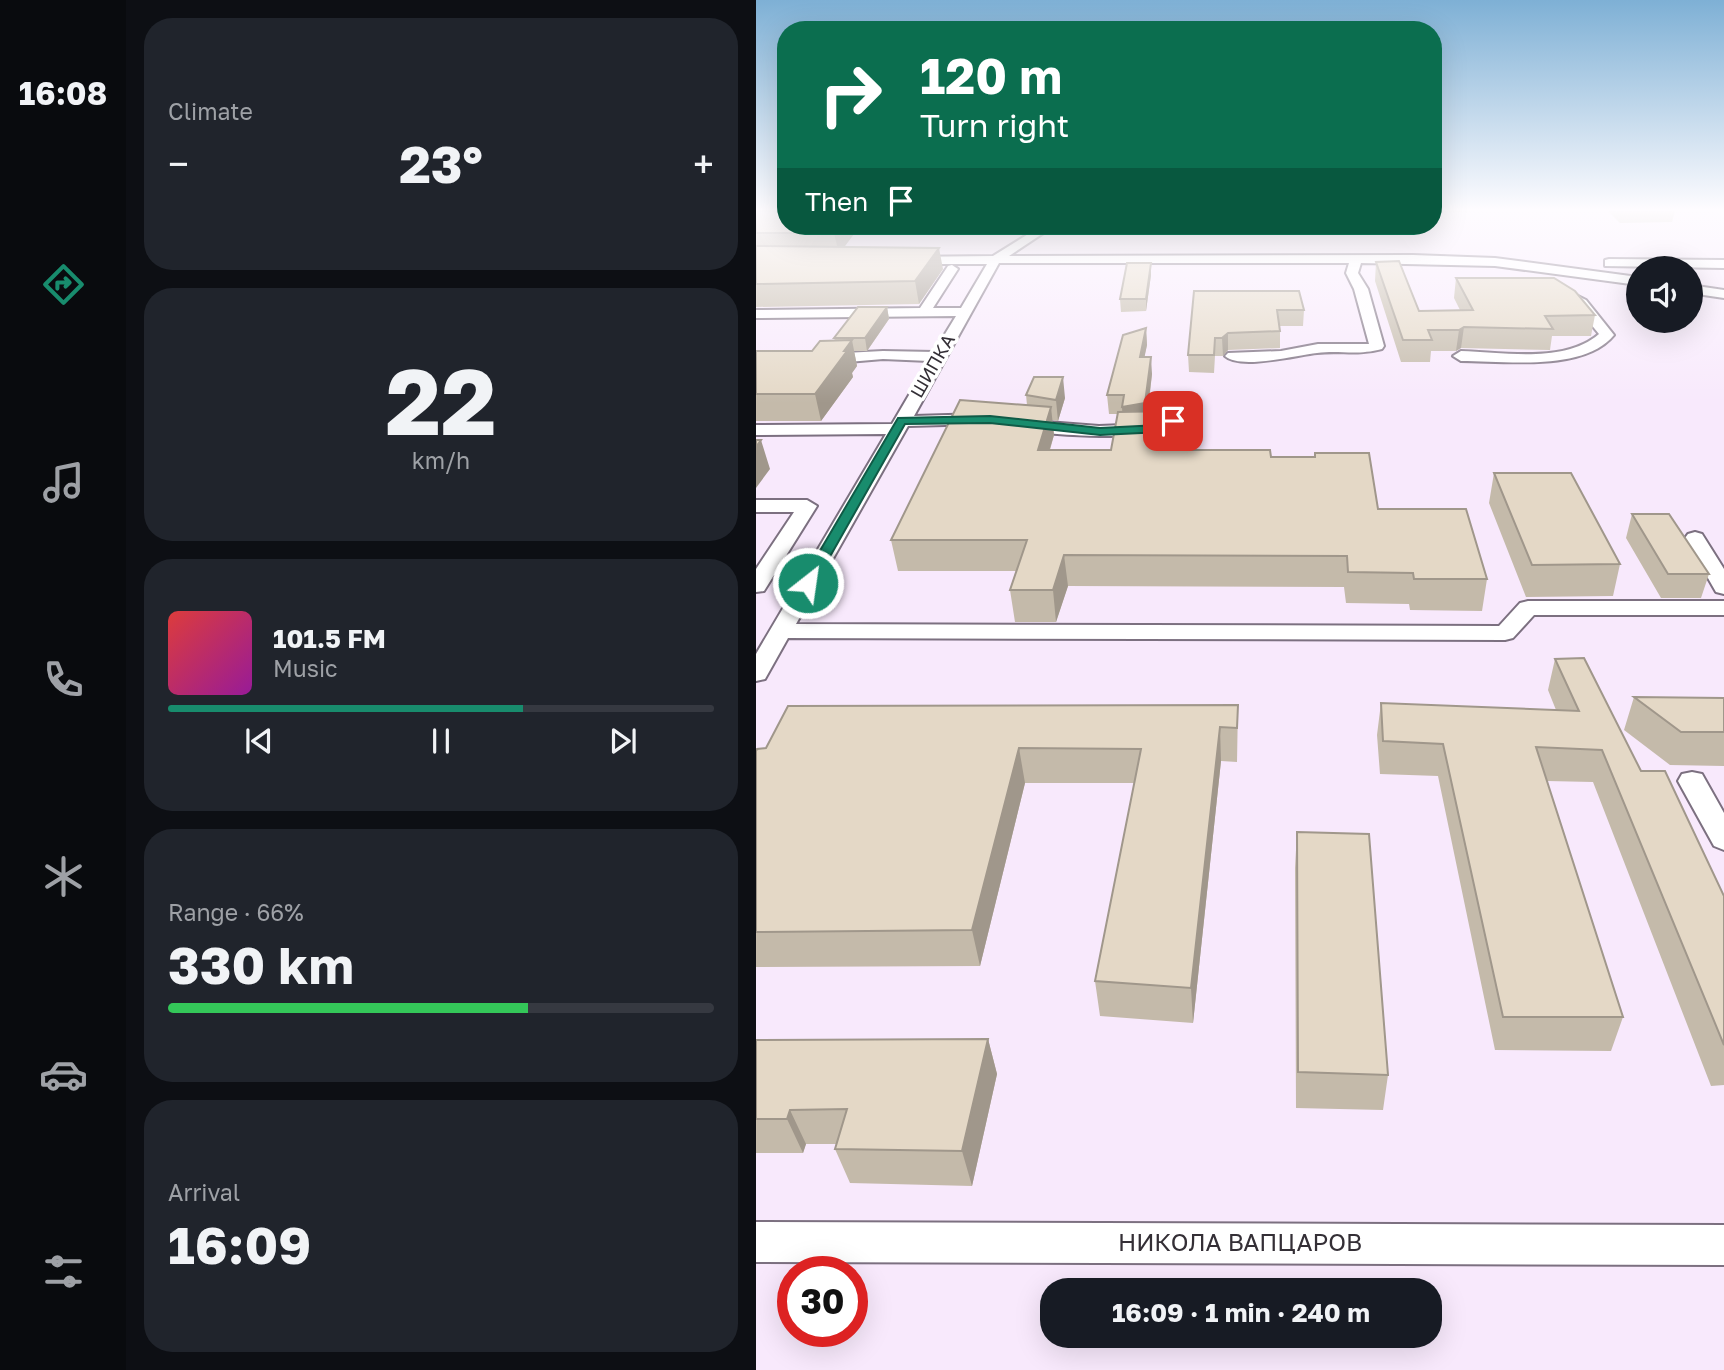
<!DOCTYPE html>
<html lang="en">
<head>
<meta charset="utf-8">
<style>
  :root { --surface:#171b24; --page:#20242c; --text:#f1f3f6; --muted:#9ea1a6; --line:#363941; --accent:#188c6d }
  body { margin:0; font-family:"Golos Text",sans-serif; background:var(--page); color:var(--text); height:100vh; display:flex; flex-direction:column; font-size:26px; white-space:nowrap }
  * { box-sizing:border-box; margin:0 }
  p { font-size:23px; color:var(--muted) }
  .icon { flex:none; width:38px; height:38px; fill:none; stroke:currentColor; stroke-width:2; stroke-linecap:round; stroke-linejoin:round }
  .map { position:relative; flex:1; overflow:hidden }
  .panel { display:flex; flex-direction:column; gap:18px; padding:18px; background:#0d0f14; width:630px }
  .panel>* { flex:none }
  .banner { position:absolute; left:21px; top:21px; width:665px; height:214px; border-radius:28px; box-shadow:0 7px 28px #0002; background:#0b6e4f; color:#fff; overflow:hidden }
  .controls { position:absolute; left:870px; top:256px; display:grid; gap:14px }
  .controls a { display:grid; place-items:center; width:77px; height:77px; border-radius:50%; background:var(--surface); box-shadow:0 7px 28px #0002; font-size:35px }
  .speed { position:absolute; left:21px; top:1256px; display:flex; gap:14px; font-size:35px; font-weight:700; text-align:center }
  .speed>* { display:grid; place-content:center; width:91px; height:91px; border-radius:50%; background:var(--surface); box-shadow:0 7px 28px #0002; line-height:1 }
  .speed .limit { border:10px solid #d22; background:#fff; color:#111 }
  .pin { position:absolute; display:grid; place-items:center; width:60px; height:60px; color:#fff; margin:-30px; border-radius:14px; box-shadow:0 4px 10px #0006 }
  .me { position:absolute; width:77px; margin:-38px; rotate:30deg; stroke-linejoin:round; filter:drop-shadow(0 0 5px #0008) }
  .turn { display:flex; align-items:center; gap:24px; height:147px; padding:0 28px; font-size:32px }
  .turn .icon { width:91px; height:91px; stroke-width:2.5 }
  .turn b { display:block; font-size:49px; line-height:60px }
  .then { display:flex; align-items:center; height:66px; padding:0 28px; background:#0003; gap:14px; font-size:26px }
  .big { font-size:52px; font-weight:700; line-height:1.1 }
  .panel .widget { flex:1; display:flex; flex-direction:column; justify-content:center; gap:10px; min-width:0; padding:0 24px; border-radius:28px; background:var(--page) }
  .panel .dial { align-items:center; gap:0 }
  .dial b { font-size:91px; line-height:1 }
  .song { display:flex; align-items:center; gap:21px }
  .cover { width:84px; height:84px; border-radius:10px; background:linear-gradient(135deg,hsl(0 70% 55%),hsl(300 70% 35%)) }
  .played { height:7px; border-radius:4px; background:linear-gradient(90deg,var(--accent) 65%,var(--line) 65%) }
  .keys { display:flex; justify-content:space-around; direction:ltr }
  .heat { display:flex; justify-content:space-between; align-items:center; font-size:38px; direction:ltr }
  .charge { height:10px; border-radius:5px; background:linear-gradient(90deg,#34c759 66%,var(--line) 0) }
  .trip { position:absolute; left:284px; top:1278px; width:402px; height:70px; border-radius:28px; background:var(--surface); box-shadow:0 7px 28px #0002; font-weight:700; line-height:70px; text-align:center }
  main { display:flex; flex:1; min-height:0 }
  .tabs { display:flex; flex-direction:column; width:126px; justify-content:space-around; align-items:center; background:#090b0e; color:var(--muted) }
  .tabs .icon { width:49px; height:49px }
  .tabs .on { color:var(--accent) }
  .tabs b { font-size:32px; color:var(--text) }
  .map>svg:first-child { display:block }
  .built { fill:#f8e9fc; fill-rule:evenodd }
  .lines { fill:none; stroke-linecap:round; stroke-linejoin:round }
  .minor-casing { stroke:#7c7080; stroke-width:4 }
  .minor { fill:#fff; fill-rule:evenodd }
  .wall { fill:#c4baaa }
  .shaded-wall { fill:#a0978b }
  .building { fill:#e4d8c6; stroke:#a0978b; stroke-width:2 }
  .route { fill:#188c6d; stroke:#105b47; stroke-width:2 }
  .labels { text-anchor:middle; stroke-width:7; stroke-linejoin:round; paint-order:stroke }
  .far-street-label { font-size:18px; fill:#342f36; stroke:#fff }
  .near-street-label { font-size:24px; fill:#342f36; stroke:#fff }
</style>
</head>
<body>
<main>
<nav class="tabs">
<b>16:08</b>
<svg class="icon on" aria-label="directions" viewBox="0 0 24 24"><path d="M12 3l9 9-9 9-9-9zM9 14v-3h6M13 9l2 2-2 2"/></svg>
<svg class="icon" aria-label="music" viewBox="0 0 24 24"><path d="M9 18V5l10-2v13"/><circle cx="6" cy="18" r="3"/><circle cx="16" cy="16" r="3"/></svg>
<svg class="icon" aria-label="phone" viewBox="0 0 24 24"><path d="M5 4h4l2 5-3 2q2 4 5 5l2-3 5 2v4C11 20 4 13 5 4z"/></svg>
<svg class="icon" aria-label="climate" viewBox="0 0 24 24"><path d="M12 3v18M4 7l16 10M4 17L20 7"/></svg>
<svg class="icon" aria-label="car" viewBox="0 0 24 24"><path d="M5 17H2v-5l4-1 3-4h7l3 4 3 1v5h-3M9 17h6M6 11h13"/><circle cx="7" cy="17" r="2"/><circle cx="17" cy="17" r="2"/></svg>
<svg class="icon" aria-label="filters" viewBox="0 0 24 24"><path d="M4 7h16M4 17h16"/><circle cx="9" cy="7" r="2"/><circle cx="15" cy="17" r="2"/></svg>
</nav>
<section class="panel">
<div class="widget"><p>Climate</p>
<div class="heat"><a>−</a><b class="big">23°</b><a>+</a></div>
</div>
<div class="widget dial"><b>22</b><p>km/h</p></div>
<div class="widget">
<div class="song"><i class="cover"></i><div><b>101.5 FM</b><p>Music</p></div></div>
<div class="played"></div>
<div class="keys"><svg class="icon" aria-label="previous" viewBox="0 0 24 24"><path d="M18 5L8 12l10 7zM5 5v14"/></svg><svg class="icon" aria-label="pause" viewBox="0 0 24 24"><path d="M8 5v14M16 5v14"/></svg><svg class="icon" aria-label="next" viewBox="0 0 24 24"><path d="M6 5l10 7-10 7zM19 5v14"/></svg></div>
</div>
<div class="widget"><p>Range · 66%</p><b class="big">330 km</b><div class="charge"></div></div>
<div class="widget"><p>Arrival</p><b class="big">16:09</b></div>
</section>
<div class="map">
<svg width="968" height="1370" viewBox="0 0 968 1370">
  <rect width="100%" height="100%" fill="#fdf8ff"/>
  <path class="built" d="M0,211L30,226H677V211H956L968,216V1370H0ZM882,268H934V320H882ZM37,1272H96V1332H37ZM296,1290H674V1335H296Z"/>
  <g class="lines">
    <g class="minor-casing">
      <path id="minor" d="M285,226H298L253,256L657,255L739,258L882,277V285L739,266L605,263L602,273L612,289L628,346L626,349C599,356 586,350 561,353C541,355 484,370 469,356L472,353L525,351L562,344H613L598,289L590,273L593,263H243L158,416L226,414L234,419L226,424L152,426L40,624L743,626L764,603L772,601H968V615H778L757,638L749,640L32,638L9,679L0,681V654L130,434L0,435V425L136,424L173,361L127,359L69,364L61,359L69,354L127,351L178,352L200,316L0,318V310L164,308L192,266L196,265L202,269L177,308H205L231,264H151L145,260L147,257L237,256Z
        M853,259L968,260V268L849,266V260Z
        M934,285L968,290V298L934,293Z
        M816,293L830,300L858,335C828,372 749,361 705,361L697,356L705,351C747,352 808,364 843,334L820,306L809,297Z
        M265,420L343,426L393,424L402,429C390,442 280,434 259,429L256,425L259,421Z
        M0,500H51L61,506L8,591L0,592V569L38,512H0Z
        M939,532L946,534L968,569V594L960,592L929,538L932,534Z
        M936,772L946,774L968,813V850L958,846L922,781L926,774Z
        M0,1222L968,1225V1265L0,1262Z"/>
    </g>
    <use href="#minor" class="minor"/>
  </g>
  <path class="wall" d="M0,211L30,226H104L88,247L187,269L163,304L0,307Z
    M677,211H744L677,212Z
    M852,211H919L916,222L864,223Z
    M620,262L663,311L704,310L698,298L700,278L839,315L835,336H796L794,350L705,348L700,351H675L674,362H645L619,281Z
    M395,263V275L390,311L365,312L364,299Z
    M438,291L548,310L547,326H524V348L472,350L467,356H459L458,373L433,372L432,355Z
    M131,307L133,319L111,351H98L101,366L96,373L97,377L65,421H0V351H56L79,341L78,338Z
    M390,328L391,345L388,357L396,374L392,412L419,438L418,450L515,457L622,509L731,579L726,611L654,610L653,604L590,603L588,587L312,586L300,622H259L254,590L260,571H142L135,540L271,405L270,395L309,398L302,421L296,420L298,435L294,450H355L362,414H353L351,395Z
    M738,473L864,564L857,596L770,597L733,503Z
    M876,514L953,574L945,598H905L870,538Z
    M799,659L885,771L968,896V1085L955,1086L837,782L791,781L867,1017L855,1051L739,1050L682,776L624,774L621,735L625,703L800,710L792,690Z
    M878,697L968,698V766L914,765L868,730Z
    M482,705L481,762L465,761L437,1023L344,1016L339,981L378,783H269L224,966L0,967V751L10,748Z
    M541,832L632,1075L627,1110L540,1108L539,868Z
    M232,1039L241,1074L216,1186L94,1183L79,1149L80,1144H50L47,1153H0V1040Z"/>
  <path class="shaded-wall" d="M84,226H104L83,254L78,233Z
    M183,248L187,269L163,304L159,281Z
    M395,263V275L390,311V299Z
    M131,307L133,319L111,351L109,338Z
    M708,327L705,348L700,351L703,330Z
    M390,328L391,345L385,374L384,357Z
    M472,333V350L467,356L466,338Z
    M96,340L101,366L96,373L97,377L65,421L59,394Z
    M395,357L396,374L390,422L367,425L366,407Z
    M307,377L309,398L302,421L300,400Z
    M295,407L298,435L285,478L282,450Z
    M418,411L419,438L415,478L414,450Z
    M5,440L14,469L0,488V447Z
    M308,555L312,586L300,622L297,590Z
    M464,727L465,761L437,1023L435,988Z
    M263,748L269,783L224,966L216,930Z
    M232,1039L241,1074L216,1186L206,1151Z
    M34,1110L50,1144L47,1153L31,1119Z"/>
  <path class="building" d="M0,211H30V226H84L78,233H0Z
    M0,246L183,248L159,281L0,284Z
    M643,261L663,311L717,310L700,278H798L819,291L839,315L789,316L797,329L708,327L703,330H672L676,340H647L620,262Z
    M371,263H395L390,299H364Z
    M438,291H543L548,310H521L524,331L472,333L466,338H459L458,355H432Z
    M102,307H131L109,338H78Z
    M390,328L384,357H395L389,403L366,407L368,395H351L367,335Z
    M96,340L88,351H91L59,394H0V351H56L64,341Z
    M278,377H307L300,400L270,395Z
    M204,400L295,407L282,450H355L362,412L418,411L414,450H514L515,457H559V453H613L622,509H710L731,579H658L657,573L592,572L591,556L308,555L297,590H254L271,540H135Z
    M0,440H5L0,447Z
    M738,473H815L864,564L776,565Z
    M876,514H913L953,574H912Z
    M828,658L885,771H909L968,896V1045L846,750L780,747L867,1017H747L687,744L627,741L625,703L823,711L799,659Z
    M878,697L968,698V732H925Z
    M482,705L481,728L464,727L435,988L339,981L385,749L263,748L216,930L0,932V751L1,749L10,748L32,706Z
    M541,832L613,834L632,1075L542,1072Z
    M232,1039L206,1151L79,1149L91,1109L34,1110L31,1119H0V1040Z"/>
  <linearGradient id="sky" x2="0" y2="1"><stop stop-color="#7eb0d5"/><stop offset="0.52" stop-color="#fefcff"/><stop offset="1" stop-color="#fefcff" stop-opacity="0"/></linearGradient>
  <rect width="968" height="403" fill="url(#sky)"/>
  <path class="route" d="M234,416L344,428L403,425L417,417L422,421L406,432L344,435L234,423L149,424L59,583L52,587L47,586L45,583L142,418Z"/>
  <g class="labels">
    <g class="far-street-label">
      <text transform="translate(177 366) rotate(-60)" y="6">ШИПКА</text>
    </g>
    <g class="near-street-label">
      <text x="484" y="1251">НИКОЛА ВАПЦАРОВ</text>
    </g>
  </g>
</svg>
<div class="controls">
<a><svg class="icon" aria-label="sound" viewBox="0 0 24 24"><path d="M4 9h4l5-4v14l-5-4H4zM17 9q2 3 0 6"/></svg></a>
</div>
<div class="speed"><div class="limit">30</div></div>
<div class="pin" style="left:417px;top:421px;background:#d93025"><svg class="icon" aria-label="arrive" viewBox="0 0 24 24"><path d="M6 21V4h12l-3 4 3 4H6"/></svg></div>
<svg class="me" style="left:52px;top:583px" viewBox="-20 -20 40 40"><circle r="17" fill="#188c6d" stroke="#fff" stroke-width="3"/><path d="M0-11L8 9 0 5-8 9z" fill="#fff"/></svg>
<div class="trip">16:09 · 1 min · 240 m</div>
<div class="banner">
<div class="turn"><svg class="icon" aria-label="right" viewBox="0 0 24 24"><path d="M7 20v-9h11M14 6l5 5-5 5"/></svg><div><b>120 m</b>Turn right</div></div>
<div class="then">Then<svg class="icon" aria-label="arrive" viewBox="0 0 24 24"><path d="M6 21V4h12l-3 4 3 4H6"/></svg></div>
</div>
</div>
</main>
</body>
</html>
